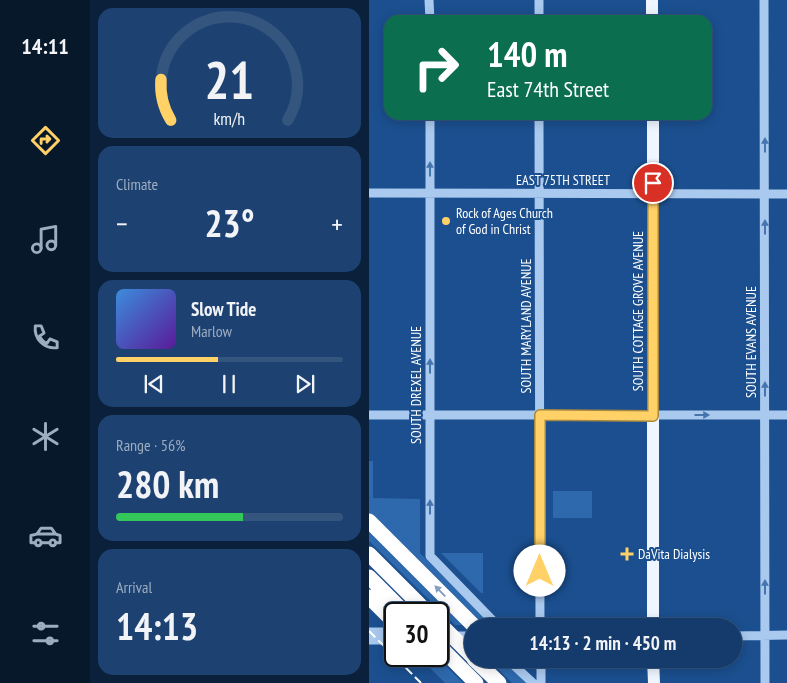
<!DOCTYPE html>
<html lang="en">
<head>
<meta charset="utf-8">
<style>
  :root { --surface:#143b6b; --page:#1d4271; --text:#f1f3f6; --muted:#9dadc1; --line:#33557e; --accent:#ffd166 }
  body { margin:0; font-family:"PT Sans Narrow",sans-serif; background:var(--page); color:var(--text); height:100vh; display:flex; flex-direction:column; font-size:19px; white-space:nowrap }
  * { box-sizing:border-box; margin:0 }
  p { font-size:16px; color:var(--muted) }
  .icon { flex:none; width:28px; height:28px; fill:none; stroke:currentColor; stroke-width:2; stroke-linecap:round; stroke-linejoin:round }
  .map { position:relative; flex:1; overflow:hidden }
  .panel { display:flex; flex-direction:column; gap:8px; padding:8px; background:#0b203b; width:279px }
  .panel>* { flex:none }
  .top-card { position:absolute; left:15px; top:15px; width:328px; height:105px; border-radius:15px; box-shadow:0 2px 12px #0003,0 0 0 1px var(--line); background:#0b6e4f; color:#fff; overflow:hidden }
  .speed { position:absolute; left:15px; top:602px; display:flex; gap:10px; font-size:25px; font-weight:700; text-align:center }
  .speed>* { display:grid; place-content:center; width:65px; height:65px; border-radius:50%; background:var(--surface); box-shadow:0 2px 12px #0003,0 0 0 1px var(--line); line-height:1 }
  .speed .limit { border:2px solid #111; border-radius:8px; background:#fff; color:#111 }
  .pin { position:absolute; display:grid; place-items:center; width:42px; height:42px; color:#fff; margin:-21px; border:2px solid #fff; border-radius:50%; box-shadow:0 1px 5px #0007 }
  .me { position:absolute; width:55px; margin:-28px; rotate:0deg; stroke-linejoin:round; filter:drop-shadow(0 0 4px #0008) }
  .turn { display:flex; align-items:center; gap:18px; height:105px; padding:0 20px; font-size:22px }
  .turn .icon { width:65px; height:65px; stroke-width:2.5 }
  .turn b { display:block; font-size:35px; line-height:42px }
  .big { font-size:38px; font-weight:700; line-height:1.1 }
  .panel .card { flex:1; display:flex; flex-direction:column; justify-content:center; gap:8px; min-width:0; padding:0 18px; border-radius:15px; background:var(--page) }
  .panel .dial { align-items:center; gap:0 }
  .dial svg { height:130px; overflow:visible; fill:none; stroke:var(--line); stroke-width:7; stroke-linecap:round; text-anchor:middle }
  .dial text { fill:var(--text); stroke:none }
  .song { display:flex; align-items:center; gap:15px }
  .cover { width:60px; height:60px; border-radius:8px; background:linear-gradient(135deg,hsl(210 70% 55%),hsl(270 70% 35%)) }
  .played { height:5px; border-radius:2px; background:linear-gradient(90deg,var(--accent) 45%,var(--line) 45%) }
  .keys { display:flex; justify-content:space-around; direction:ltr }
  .heat { display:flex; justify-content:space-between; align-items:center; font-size:28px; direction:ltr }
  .charge { height:8px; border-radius:4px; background:linear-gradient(90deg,#34c759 56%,var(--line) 0) }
  .trip { position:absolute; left:95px; top:618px; width:278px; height:50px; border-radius:25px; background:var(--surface); box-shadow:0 2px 12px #0003,0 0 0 1px var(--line); font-weight:700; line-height:50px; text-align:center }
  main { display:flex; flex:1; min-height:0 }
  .dock { display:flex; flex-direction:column; width:90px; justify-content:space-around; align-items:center; background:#08182b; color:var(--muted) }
  .dock .icon { width:35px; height:35px }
  .dock .selected { color:var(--accent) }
  .dock b { font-size:22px; color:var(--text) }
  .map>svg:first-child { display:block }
  .green { fill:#2e69ad }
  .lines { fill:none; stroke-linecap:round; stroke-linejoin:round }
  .minor { stroke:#a9c9ee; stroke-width:9 }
  .major { stroke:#f0f6ff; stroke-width:12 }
  .highway { stroke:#fff; stroke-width:15 }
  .rail { stroke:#fff; stroke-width:2; stroke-dasharray:9 4; stroke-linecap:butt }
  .oneway { fill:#4674ac }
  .oneway2 { fill:#829ec1 }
  .route-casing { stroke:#a68842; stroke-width:12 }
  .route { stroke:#ffd166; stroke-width:9 }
  .poi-dot { fill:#ffd166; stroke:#1b4f8f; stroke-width:2 }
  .labels { text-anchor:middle; stroke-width:4; stroke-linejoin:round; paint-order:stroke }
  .street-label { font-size:14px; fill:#fff; stroke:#1b4f8f }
  .poi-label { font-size:14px; fill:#fff; stroke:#1b4f8f; text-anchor:start }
</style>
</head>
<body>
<main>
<nav class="dock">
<b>14:11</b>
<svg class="icon selected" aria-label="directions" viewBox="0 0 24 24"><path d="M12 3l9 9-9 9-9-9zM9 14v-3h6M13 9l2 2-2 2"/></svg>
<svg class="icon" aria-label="music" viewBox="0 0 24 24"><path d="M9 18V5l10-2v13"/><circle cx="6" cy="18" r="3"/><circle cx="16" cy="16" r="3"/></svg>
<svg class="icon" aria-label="phone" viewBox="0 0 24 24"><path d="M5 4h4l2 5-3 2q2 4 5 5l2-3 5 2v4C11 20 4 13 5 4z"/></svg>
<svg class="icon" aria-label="climate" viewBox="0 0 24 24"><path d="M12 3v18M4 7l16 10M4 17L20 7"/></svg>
<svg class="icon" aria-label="car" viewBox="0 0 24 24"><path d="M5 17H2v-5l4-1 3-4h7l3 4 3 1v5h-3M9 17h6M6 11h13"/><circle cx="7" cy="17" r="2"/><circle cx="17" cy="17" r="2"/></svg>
<svg class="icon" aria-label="filters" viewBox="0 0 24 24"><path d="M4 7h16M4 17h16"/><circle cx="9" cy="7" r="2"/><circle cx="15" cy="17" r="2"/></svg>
</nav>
<section class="panel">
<div class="card dial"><svg viewBox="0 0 100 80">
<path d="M14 69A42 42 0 1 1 86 69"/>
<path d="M14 69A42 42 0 0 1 8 44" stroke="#ffd166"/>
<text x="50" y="56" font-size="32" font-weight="700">21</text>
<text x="50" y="72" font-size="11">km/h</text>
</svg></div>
<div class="card"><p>Climate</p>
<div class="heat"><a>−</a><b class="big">23°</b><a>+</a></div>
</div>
<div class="card">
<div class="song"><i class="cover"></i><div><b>Slow Tide</b><p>Marlow</p></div></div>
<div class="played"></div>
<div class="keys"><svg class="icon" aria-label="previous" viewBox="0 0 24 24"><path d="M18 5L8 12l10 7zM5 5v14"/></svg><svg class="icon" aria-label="pause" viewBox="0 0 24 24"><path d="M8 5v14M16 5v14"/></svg><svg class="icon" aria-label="next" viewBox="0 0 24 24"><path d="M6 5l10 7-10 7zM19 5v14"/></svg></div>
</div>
<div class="card"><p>Range · 56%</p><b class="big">280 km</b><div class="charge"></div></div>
<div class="card"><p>Arrival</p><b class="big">14:13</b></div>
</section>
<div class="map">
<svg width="419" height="683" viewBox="0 0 419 683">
  <rect width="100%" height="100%" fill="#1b4f8f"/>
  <path class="green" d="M0,461H4V498L51,499V553L119,621L120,626L110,625L0,516Z
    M184,491H223V518H184Z
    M0,525L94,622L93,625H86L0,541Z
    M72,553H114V593H112Z
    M49,656H67L94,683H76Z
    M119,659H133L158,683H143Z"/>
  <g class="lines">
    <path class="minor" d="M60,0L61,20
      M170,0V20
      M395,0L396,683
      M61,115V556L129,626
      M170,115L171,626
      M0,193L419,194
      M0,415H419
      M0,632H26
      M69,636H104
      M364,636L419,635
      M0,640H26
      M138,659L164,683
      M172,659V683"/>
    <path class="major" d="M283,0V20
      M284,115V626
      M284,659L285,683"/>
    <path class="highway" d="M0,521L105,626
      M0,554L60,614
      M0,577L37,614
      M0,597L26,623
      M69,622L104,657
      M69,645L107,683
      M105,659L130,683"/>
    <path class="rail" d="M0,631L52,683"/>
  </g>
  <defs><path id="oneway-solid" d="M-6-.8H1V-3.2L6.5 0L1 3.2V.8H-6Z" transform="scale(1.25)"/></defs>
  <g class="oneway">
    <use href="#oneway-solid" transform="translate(396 145) rotate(-90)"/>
    <use href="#oneway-solid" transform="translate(61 169) rotate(-90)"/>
    <use href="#oneway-solid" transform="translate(396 227) rotate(-90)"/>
    <use href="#oneway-solid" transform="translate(61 366) rotate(-90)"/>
    <use href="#oneway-solid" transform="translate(396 389) rotate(-90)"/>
    <use href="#oneway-solid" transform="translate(333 415)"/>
    <use href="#oneway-solid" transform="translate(61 507) rotate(-90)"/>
    <use href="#oneway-solid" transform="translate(396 587) rotate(-90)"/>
  </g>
  <use class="oneway2" href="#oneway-solid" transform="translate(71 591) rotate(-134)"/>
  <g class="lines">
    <g class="route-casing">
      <path id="route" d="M171,571V415L284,416V183"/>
    </g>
    <use href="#route" class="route"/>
  </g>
  <g class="poi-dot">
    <circle cx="77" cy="221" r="5"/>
    <path d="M255.5 546.5h5v5h5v5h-5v5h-5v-5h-5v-5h5z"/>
  </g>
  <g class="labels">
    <g class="street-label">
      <text x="194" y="185">EAST 75TH STREET</text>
      <text transform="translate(269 311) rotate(-90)" y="5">SOUTH COTTAGE GROVE AVENUE</text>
      <text transform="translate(157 326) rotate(-90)" y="5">SOUTH MARYLAND AVENUE</text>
      <text transform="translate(382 342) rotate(-90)" y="5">SOUTH EVANS AVENUE</text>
      <text transform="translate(47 385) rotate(-90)" y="5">SOUTH DREXEL AVENUE</text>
    </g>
    <g class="poi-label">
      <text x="87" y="218">Rock of Ages Church<tspan x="87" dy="16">of God in Christ</tspan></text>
      <text x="269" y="559">DaVita Dialysis</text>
    </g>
  </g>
</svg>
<div class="speed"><div class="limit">30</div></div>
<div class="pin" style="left:284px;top:183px;background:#d93025"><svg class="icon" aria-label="arrive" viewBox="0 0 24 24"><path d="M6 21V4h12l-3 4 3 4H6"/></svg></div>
<svg class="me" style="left:171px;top:571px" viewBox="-20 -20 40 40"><circle r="19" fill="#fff"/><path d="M0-13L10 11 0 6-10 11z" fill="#ffd166"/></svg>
<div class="trip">14:13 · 2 min · 450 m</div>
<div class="top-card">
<div class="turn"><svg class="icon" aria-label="right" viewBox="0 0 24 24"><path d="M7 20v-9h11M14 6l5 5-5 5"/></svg><div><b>140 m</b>East 74th Street</div></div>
</div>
</div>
</main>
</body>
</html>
